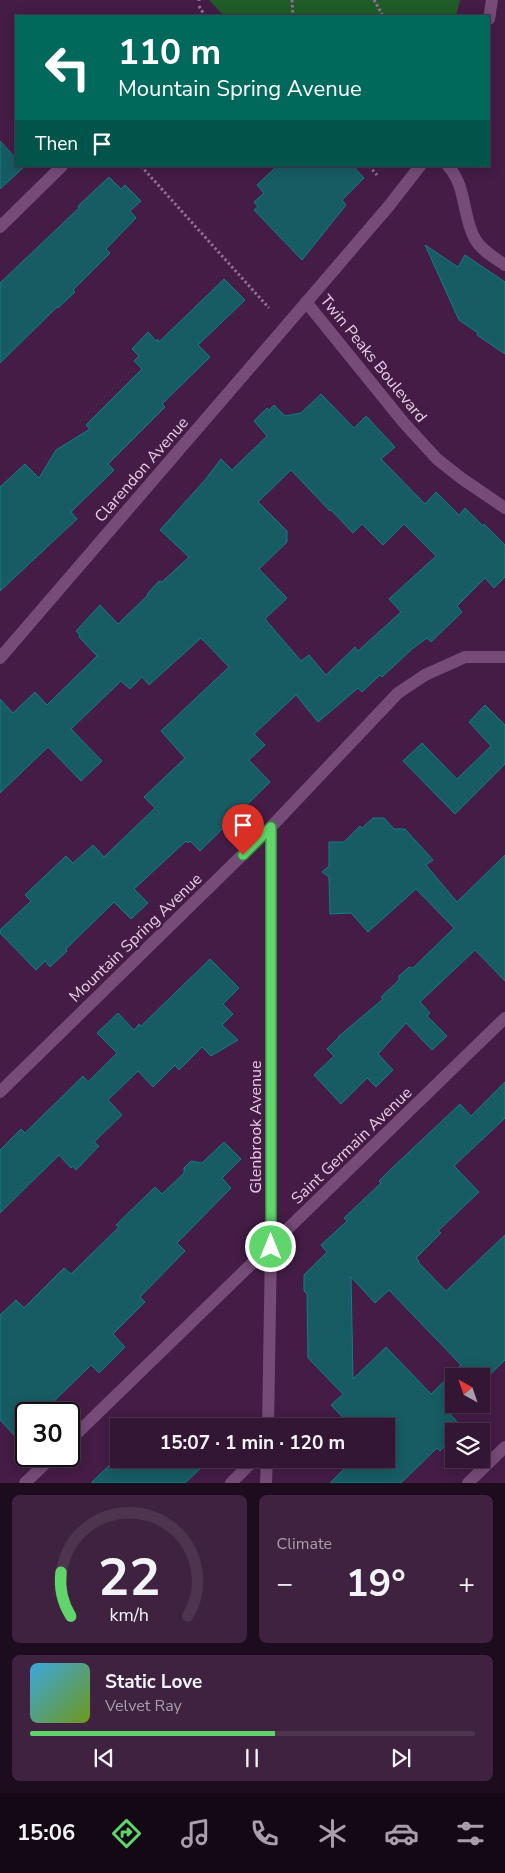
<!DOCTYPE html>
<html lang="en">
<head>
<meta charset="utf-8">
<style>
  :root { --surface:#331534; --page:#3e2240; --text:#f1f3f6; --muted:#a99fac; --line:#4e344f; --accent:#5fd56b }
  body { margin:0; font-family:"Nunito Sans",sans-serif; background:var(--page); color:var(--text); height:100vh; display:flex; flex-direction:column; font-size:19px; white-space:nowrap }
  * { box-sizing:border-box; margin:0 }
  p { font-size:16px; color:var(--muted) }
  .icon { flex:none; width:28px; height:28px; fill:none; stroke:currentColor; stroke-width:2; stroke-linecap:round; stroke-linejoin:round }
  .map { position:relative; height:1483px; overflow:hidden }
  .details { display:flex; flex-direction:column; gap:12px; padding:12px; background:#1c0c1d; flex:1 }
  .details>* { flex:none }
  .banner { position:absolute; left:15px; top:15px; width:475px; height:152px; border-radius:0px; box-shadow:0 2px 12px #0003,0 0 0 1px var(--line); background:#00695c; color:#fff; overflow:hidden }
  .needle { width:32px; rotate:320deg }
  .tools { position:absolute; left:445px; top:1368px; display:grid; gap:10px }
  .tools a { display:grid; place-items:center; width:45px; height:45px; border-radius:0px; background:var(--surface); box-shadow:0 2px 12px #0003,0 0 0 1px var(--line); font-size:25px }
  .speed { position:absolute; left:15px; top:1402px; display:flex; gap:10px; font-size:25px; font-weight:700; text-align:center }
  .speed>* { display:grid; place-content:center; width:65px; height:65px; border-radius:50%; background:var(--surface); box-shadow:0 2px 12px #0003,0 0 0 1px var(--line); line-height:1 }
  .speed .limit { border:2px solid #111; border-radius:8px; background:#fff; color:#111 }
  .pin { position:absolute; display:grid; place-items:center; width:42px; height:42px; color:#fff; margin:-51px -21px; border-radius:50% 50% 50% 0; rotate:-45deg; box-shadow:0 0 5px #0007 }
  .pin .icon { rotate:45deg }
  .me { position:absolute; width:55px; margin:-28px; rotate:0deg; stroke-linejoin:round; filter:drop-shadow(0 0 4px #0008) }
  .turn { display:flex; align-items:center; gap:18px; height:105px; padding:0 20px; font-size:22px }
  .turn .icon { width:65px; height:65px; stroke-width:2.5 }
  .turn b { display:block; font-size:35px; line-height:42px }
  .then { display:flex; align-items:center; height:48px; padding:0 20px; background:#0003; gap:10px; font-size:19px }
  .big { font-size:38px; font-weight:700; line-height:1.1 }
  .details .card { flex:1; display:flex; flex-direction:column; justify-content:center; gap:8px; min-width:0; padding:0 18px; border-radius:8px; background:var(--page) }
  .details .dial { align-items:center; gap:0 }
  .dial svg { height:130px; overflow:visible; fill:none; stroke:var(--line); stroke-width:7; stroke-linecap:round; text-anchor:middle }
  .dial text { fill:var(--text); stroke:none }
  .song { display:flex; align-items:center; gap:15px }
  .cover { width:60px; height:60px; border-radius:8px; background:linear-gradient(135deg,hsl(200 70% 55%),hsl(80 70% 35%)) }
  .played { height:5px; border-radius:2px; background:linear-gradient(90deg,var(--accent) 55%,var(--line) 55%) }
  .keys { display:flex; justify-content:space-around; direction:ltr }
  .heat { display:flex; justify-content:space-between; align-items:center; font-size:28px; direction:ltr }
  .details .tiles { flex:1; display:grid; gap:12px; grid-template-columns:1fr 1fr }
  .card:last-child { grid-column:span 2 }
  .trip { position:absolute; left:110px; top:1418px; width:285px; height:50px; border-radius:0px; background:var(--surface); box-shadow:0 2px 12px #0003,0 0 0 1px var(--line); font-weight:700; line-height:50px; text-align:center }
  .tabs { display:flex; height:80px; justify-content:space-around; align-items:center; background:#140815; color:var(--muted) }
  .tabs .icon { width:35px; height:35px }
  .tabs .selected { color:var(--accent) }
  .tabs b { font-size:22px; color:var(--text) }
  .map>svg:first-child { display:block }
  .green { fill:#205c27 }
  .building { fill:#175c63; stroke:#137d87; fill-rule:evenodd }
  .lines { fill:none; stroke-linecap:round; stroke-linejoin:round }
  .path { stroke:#906f91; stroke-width:3; stroke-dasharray:2.5 2.5; stroke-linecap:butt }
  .lane { stroke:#764b78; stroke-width:12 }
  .street { stroke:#764b78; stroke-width:12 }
  .secondary { stroke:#764b78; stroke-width:12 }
  .route-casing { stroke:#3e8a46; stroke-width:12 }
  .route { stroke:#5fd56b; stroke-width:9 }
  .labels { text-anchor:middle; stroke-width:5; stroke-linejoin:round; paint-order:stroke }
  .street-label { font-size:16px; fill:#e7cee7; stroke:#441c46 }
</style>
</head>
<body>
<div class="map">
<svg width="505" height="1483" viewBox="0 0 505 1483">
  <rect width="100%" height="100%" fill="#441c46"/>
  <path class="green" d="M209,0H460L456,16H224Z"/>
  <path class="building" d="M0,141L16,158V166L24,167L0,189Z
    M277,166H353L364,178L342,200L346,205L302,260L254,210L258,207L254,202L264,193L257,185Z
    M109,177L121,189L125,185L141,201L130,211L136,218L106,249L110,253L73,290L75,292L58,308L57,307L0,363V283L79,208L78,206Z
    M425,245L458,267L465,255L505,282V354L477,335L478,333L459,320Z
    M224,279L245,300L198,345L210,357L162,404L165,407L108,464L114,470L71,512L77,519L0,591V487L25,464L39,478L56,450L90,429L86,425L142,369L134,361L139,356L132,349L148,332L156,341L158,339L159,342Z
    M321,394L354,428L366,416L395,447L381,459L425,504L436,492L459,515L465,508L483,526L484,524L505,545V577L494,588L485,578L457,606L462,612L431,642L427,638L412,649L382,677L380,675L362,692L358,688L318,722L296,695L254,734L265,745L249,760L270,782L200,851L190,841L188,843L186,841L134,889L148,903L131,919L114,902L66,949L67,951L50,967L45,961L36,970L0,933V930L31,901L25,895L66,856L73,863L93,845L104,857L155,808L144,797L185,758L161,731L229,667L201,638L149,685L142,677L130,689L121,681L71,729L102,761L81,781L48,747L0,793V699L13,713L35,692L47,705L97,656L79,637L80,635L76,631L100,605L118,624L147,596L148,593L159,581L162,582L189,557L160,530L205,480L221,459L232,470L267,436L254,421L267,408L269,410L274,405L285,416L301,413ZM291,470L330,511L331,510L353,533L362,524L383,545L404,524L436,556L389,599L401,612L358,651L355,647L326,675L309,655L301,661L265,619L287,598L259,569L287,542V531L258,502Z
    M485,705L505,725V764L455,814L403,761L422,743L457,779L491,746L469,722Z
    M373,818H384L394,829H405L433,860L426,865L457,902L505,855V981L475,950L420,1002L430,1013L427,1016L447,1036L432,1050L406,1023L378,1054L393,1070L376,1087L367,1078L341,1104L314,1075L334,1056L327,1049L339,1037H338L383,999L381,997L399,980V976L409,967L413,968L454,928L416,889L368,932L351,913L330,914L329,877L322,872L329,866V842H344L360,826L362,828Z
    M210,959L239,988L223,1004L233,1014L222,1025L238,1040L211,1056L202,1047L179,1070L175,1065L153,1087L138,1071L108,1100L122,1115L94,1142L99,1146L76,1170L73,1166L71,1168L59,1155L0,1213V1150L21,1129L25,1133L83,1076L88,1082L117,1053L97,1033L118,1013L134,1030L139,1024L141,1026Z
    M505,1082V1118L454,1166L479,1192L438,1231L441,1233L416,1258L419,1261L418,1262L446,1291L505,1235V1360L481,1383V1376H454V1404H460L449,1413L463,1428L460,1431H454V1437L440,1451L437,1448L401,1483H330L354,1459H386V1426H351L331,1405L343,1394L308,1358L307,1294L304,1291V1275L327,1252L321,1245L347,1221L344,1218L381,1183L379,1181L392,1168L460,1104L471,1116ZM351,1277L375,1303L389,1290L461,1365L431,1394L386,1347L353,1379Z
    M224,1142L241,1159L222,1178L231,1188L177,1243L185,1251L140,1297L145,1302L113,1334L125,1347L99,1373L91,1365L45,1410L44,1409L40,1414H26V1427L16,1437L0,1420V1315L16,1300L24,1308L64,1268L71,1274L119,1227L116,1225L155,1187L162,1194L184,1173V1168L191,1161L202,1163Z
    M119,1456V1459H192L201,1468L185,1483H91Z"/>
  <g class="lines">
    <path class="path" d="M199,0V1
      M292,0L293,16
      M374,0L383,16
      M199,6L205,16
      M141,166L269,308
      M369,166L377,175"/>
    <path class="lane" d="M231,1483L255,1459"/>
    <path class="street" d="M448,166C467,187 462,216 475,239C481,250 495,258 505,265
      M0,227L62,166
      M306,302L404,423L437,459L461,478L505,508
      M0,1092L271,827L398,693L425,675L465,657H505
      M268,1426L271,1247V827
      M69,1441L505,1018
      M25,1483L53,1456
      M266,1483L267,1459
      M468,1483L505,1447"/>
    <path class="secondary" d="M489,19L492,0
      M0,658L328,277L388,207L420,166"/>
  </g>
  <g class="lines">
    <g class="route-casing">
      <path id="route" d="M243,855L271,827V1247"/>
    </g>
    <use href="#route" class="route"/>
  </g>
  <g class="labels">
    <g class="street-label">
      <text transform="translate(374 358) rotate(51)" y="6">Twin Peaks Boulevard</text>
      <text transform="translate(141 469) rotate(-49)" y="6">Clarendon Avenue</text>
      <text transform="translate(135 937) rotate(-44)" y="6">Mountain Spring Avenue</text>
      <text transform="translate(255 1127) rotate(-90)" y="6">Glenbrook Avenue</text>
      <text transform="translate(351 1145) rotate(-44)" y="6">Saint Germain Avenue</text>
    </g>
  </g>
</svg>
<div class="tools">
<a><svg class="needle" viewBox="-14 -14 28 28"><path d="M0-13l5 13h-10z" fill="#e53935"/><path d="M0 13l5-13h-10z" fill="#a99fac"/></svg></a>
<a><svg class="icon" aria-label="layers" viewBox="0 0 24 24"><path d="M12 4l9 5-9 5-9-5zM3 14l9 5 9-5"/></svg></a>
</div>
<div class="speed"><div class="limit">30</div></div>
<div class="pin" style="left:243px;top:855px;background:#d93025"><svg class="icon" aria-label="arrive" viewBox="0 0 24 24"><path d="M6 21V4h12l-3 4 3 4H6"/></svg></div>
<svg class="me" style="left:271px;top:1247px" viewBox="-20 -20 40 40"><circle r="17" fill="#5fd56b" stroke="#fff" stroke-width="3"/><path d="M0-11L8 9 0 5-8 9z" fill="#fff"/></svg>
<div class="trip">15:07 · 1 min · 120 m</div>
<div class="banner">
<div class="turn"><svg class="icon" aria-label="left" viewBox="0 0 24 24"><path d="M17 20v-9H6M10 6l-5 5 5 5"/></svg><div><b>110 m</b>Mountain Spring Avenue</div></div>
<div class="then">Then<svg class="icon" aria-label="arrive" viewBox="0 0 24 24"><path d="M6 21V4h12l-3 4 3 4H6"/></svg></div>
</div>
</div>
<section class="details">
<div class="tiles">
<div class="card dial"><svg viewBox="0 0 100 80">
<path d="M14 69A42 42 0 1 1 86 69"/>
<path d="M14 69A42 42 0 0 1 8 42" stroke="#5fd56b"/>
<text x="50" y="56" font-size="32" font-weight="700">22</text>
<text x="50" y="72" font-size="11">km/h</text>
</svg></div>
<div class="card"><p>Climate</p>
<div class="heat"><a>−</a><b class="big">19°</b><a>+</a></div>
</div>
<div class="card">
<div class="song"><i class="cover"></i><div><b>Static Love</b><p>Velvet Ray</p></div></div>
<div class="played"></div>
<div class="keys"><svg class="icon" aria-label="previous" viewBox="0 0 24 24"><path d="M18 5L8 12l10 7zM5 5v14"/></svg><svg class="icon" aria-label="pause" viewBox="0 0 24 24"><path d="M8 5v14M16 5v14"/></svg><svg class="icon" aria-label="next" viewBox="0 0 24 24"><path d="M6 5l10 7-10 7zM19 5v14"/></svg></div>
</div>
</div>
</section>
<nav class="tabs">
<b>15:06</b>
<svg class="icon selected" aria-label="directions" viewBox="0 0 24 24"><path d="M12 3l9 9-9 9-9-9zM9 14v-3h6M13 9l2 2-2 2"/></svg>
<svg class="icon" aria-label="music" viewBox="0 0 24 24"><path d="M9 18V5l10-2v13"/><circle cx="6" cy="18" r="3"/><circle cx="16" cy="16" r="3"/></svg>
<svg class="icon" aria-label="phone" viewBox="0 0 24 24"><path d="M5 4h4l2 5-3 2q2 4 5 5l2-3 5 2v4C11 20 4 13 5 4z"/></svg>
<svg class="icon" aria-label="climate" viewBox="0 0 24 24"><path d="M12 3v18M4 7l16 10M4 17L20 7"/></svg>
<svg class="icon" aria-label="car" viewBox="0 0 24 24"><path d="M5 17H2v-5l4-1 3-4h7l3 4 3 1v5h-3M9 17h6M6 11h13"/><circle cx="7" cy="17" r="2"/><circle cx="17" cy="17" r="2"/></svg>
<svg class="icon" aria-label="filters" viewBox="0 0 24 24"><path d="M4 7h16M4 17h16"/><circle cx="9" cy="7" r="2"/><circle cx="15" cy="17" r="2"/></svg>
</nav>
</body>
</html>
